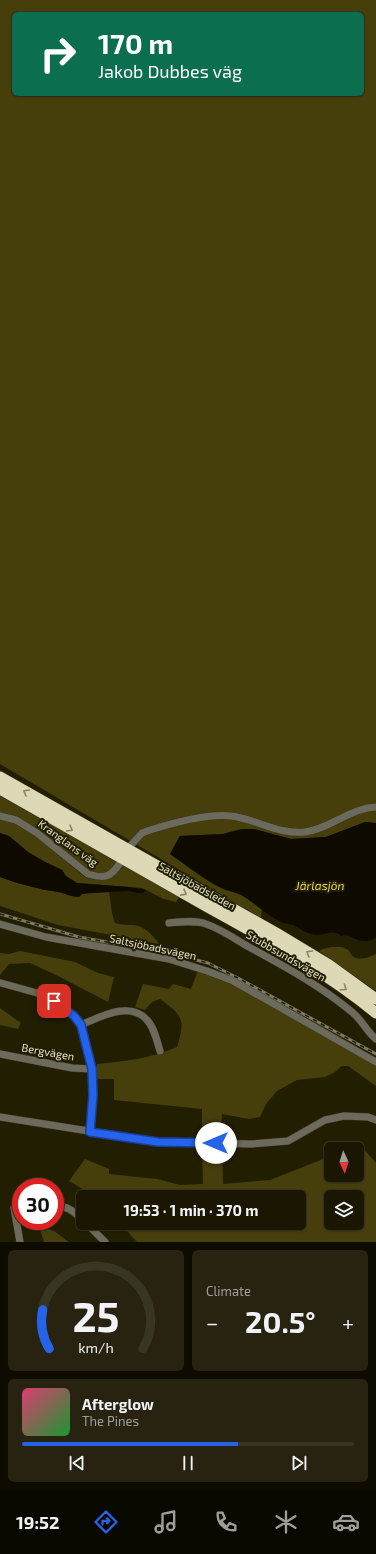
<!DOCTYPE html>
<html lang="en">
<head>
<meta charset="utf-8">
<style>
  :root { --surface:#1a1601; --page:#272310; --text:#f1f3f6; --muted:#9f9f99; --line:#383523; --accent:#2563eb }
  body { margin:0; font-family:"Exo 2",sans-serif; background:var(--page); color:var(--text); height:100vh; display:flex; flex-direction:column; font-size:15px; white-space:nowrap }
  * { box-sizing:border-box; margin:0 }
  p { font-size:13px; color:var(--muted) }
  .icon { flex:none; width:22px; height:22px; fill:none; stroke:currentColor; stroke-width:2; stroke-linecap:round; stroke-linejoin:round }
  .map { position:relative; height:1242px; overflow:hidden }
  .details { display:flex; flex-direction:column; gap:8px; padding:8px; background:#0e0c01; flex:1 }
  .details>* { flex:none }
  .top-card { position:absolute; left:12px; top:12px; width:352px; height:84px; border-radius:6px; box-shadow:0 1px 3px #0004,0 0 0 1px var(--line); background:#0b6e4f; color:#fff; overflow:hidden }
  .needle { width:26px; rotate:176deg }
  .buttons { position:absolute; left:324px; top:1142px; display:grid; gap:8px }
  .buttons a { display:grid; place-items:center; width:40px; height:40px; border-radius:6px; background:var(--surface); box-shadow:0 1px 3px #0004,0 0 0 1px var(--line); font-size:20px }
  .speed { position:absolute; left:12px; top:1178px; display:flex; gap:8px; font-size:20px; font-weight:700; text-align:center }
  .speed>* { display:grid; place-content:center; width:52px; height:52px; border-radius:50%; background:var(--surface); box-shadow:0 1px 3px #0004,0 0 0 1px var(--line); line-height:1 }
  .speed .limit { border:6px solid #d22; background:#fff; color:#111 }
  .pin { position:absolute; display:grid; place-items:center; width:34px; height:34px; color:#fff; margin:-17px; border-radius:8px; box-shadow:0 2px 6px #0006 }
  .me { position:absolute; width:44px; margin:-22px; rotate:270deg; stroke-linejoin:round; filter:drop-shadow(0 0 3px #0008) }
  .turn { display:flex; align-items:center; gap:14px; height:84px; padding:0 20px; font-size:18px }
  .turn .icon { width:52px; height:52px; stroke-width:2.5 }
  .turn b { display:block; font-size:28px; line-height:34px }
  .big { font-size:30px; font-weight:700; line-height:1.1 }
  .details .card { flex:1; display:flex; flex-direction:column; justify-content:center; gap:6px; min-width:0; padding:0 14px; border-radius:6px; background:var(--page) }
  .details .dial { align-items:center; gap:0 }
  .dial svg { height:104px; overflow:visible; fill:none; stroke:var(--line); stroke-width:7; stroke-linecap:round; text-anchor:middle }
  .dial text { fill:var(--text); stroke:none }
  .song { display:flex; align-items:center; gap:12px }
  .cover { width:48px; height:48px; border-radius:6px; background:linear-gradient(135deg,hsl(340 70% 55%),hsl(130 70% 35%)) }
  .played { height:4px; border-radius:2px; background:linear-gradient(90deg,var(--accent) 65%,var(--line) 65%) }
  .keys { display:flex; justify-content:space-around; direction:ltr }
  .heat { display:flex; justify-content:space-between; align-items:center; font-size:22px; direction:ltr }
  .details .tiles { flex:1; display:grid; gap:8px; grid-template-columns:1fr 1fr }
  .card:last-child { grid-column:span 2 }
  .trip { position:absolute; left:76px; top:1190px; width:230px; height:40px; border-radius:6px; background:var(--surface); box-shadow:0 1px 3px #0004,0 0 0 1px var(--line); font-weight:700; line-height:40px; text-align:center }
  .tab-bar { display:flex; height:64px; justify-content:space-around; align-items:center; background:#0a0900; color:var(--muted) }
  .tab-bar .icon { width:28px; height:28px }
  .tab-bar .active { color:var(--accent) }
  .tab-bar b { font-size:18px; color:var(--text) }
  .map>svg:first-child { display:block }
  .green { fill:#463f0c; fill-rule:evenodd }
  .water { fill:#0e0a00 }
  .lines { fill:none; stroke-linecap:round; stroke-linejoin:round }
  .minor-casing { stroke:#3d391e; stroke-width:8 }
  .highway-casing { stroke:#3d391e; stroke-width:12 }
  .minor { stroke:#6c6a5c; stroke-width:7 }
  .highway { stroke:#ddd9b6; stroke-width:11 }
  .rail-casing { stroke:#7e7b64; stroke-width:3 }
  .rail { stroke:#221e01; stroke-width:1.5; stroke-dasharray:4.5; stroke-linecap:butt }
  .oneway { stroke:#898565 }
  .route-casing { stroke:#184099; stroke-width:10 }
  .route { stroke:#2563eb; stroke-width:7 }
  .labels { text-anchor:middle; stroke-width:4; stroke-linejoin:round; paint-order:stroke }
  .street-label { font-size:11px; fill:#e1dfce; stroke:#221e01 }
  .water-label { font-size:12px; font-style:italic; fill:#e3d358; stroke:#221e01 }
</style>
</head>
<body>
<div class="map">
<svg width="376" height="1242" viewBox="0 0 376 1242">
  <rect width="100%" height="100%" fill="#221e01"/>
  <path class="green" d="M0,0H376V823L365,822L326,837L291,839L254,829H242L223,834L180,836L170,854L211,882L249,894L262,907L261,918L0,764ZM14,14H362V94H14Z
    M0,796L117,861C109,873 105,877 90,871L39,832L0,813Z
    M0,819L17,824L35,835L85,877C105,884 109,878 122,864L179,897L176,902L164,899L142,888L77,883L66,876L62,870L45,862L28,852L9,836L0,833Z
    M0,877C19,884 38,889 58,892C65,893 71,897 79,897L82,894L109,892C111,903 111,913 115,923C122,925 127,925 134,925C144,926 154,936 159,944L58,925L0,906Z
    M332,947C337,947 344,946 348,950C351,952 351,956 354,957C360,961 370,957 376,954V991L319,951L323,949Z
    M20,951L75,962L98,973L114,977L108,1002L56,975L30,963L9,964L0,975V953L9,954Z
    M198,970L232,984L376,1065V1086L348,1066H342L335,1072L325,1077L297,1080L277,1091L266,1104L260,1117L249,1119L222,1114L221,1140H202V1109L114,1100V1079H96L97,1064C125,1061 150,1059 177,1047C186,1019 182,1015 160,999L152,1002L145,1010L135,1007L143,984L169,989L173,984L191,989Z
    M0,1008L21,1023L18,1029L0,1025Z
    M361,1146L376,1163V1242H137L120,1223H299V1197H93L86,1191L69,1181L85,1159L109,1169V1174L157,1179L180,1185L203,1184L202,1148H222L223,1184L270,1180L331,1156V1175H357V1149H352ZM331,1197H357V1223H331Z
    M39,1226L54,1231L69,1242H44Z"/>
  <path class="water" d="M365,822L376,823V938C357,947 354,933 341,936C334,929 326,935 318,935C307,935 302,929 293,925C290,924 287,924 284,923C270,918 258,906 246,898C238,892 229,892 221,888C203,879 186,865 170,854L180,836L223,834L242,829H254L291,839L326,837Z
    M0,833L9,836L28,852L45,862L62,870L66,876L77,883L129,887L146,890L143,893H137L129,891L88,893L82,894L79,897C71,897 65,893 58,892C38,889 19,884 0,877Z"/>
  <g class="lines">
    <g class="minor-casing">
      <path id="minor" d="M0,816L16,820L37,833L88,874C105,879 111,877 120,863
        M131,845L142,833L147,831C169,824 208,813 231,816C256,819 279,835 305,832C330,829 350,808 376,807
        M169,923C181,922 195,920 206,924C221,929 235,939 249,947C284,966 321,986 352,1012C362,1020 367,1032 376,1039
        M0,924L46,937L169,959L207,971L231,980L274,1004L376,1062
        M1,983L37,993L53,1001L74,1016L81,1025L92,1069L93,1095L90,1132
        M81,1025C100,1017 130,1000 147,1020C154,1027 157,1041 160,1051
        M0,1054L72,1068L92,1069
        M0,1117L158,1142L252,1144L288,1141L325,1120L344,1116L368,1117L376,1120
        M55,1206C67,1205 74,1212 83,1220
        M86,1223L105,1242
        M20,1242L14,1208L21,1207"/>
    </g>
    <g class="highway-casing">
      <path id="highway" d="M0,777L276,933L329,965L376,999
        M0,789C69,828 138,867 206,906C265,939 324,970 376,1013"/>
    </g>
    <use href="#minor" class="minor"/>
    <use href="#highway" class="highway"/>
    <g class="rail-casing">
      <path id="rail" d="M0,914L79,937L169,953L208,963L238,978L376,1054"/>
    </g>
    <use href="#rail" class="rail"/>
  </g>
  <defs><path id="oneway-chevron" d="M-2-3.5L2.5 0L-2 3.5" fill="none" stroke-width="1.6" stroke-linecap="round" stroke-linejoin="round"/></defs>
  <g class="oneway">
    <use href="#oneway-chevron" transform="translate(26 792) rotate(-150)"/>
    <use href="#oneway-chevron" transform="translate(70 829) rotate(30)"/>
    <use href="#oneway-chevron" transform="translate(184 893) rotate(29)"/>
    <use href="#oneway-chevron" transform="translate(309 953) rotate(-149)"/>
    <use href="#oneway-chevron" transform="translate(344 988) rotate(35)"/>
  </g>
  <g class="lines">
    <g class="route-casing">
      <path id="route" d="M54,1001L74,1016L81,1025L92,1069L93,1095L90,1132L158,1142L216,1143"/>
    </g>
    <use href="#route" class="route"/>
  </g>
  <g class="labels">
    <g class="street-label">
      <text transform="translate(68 843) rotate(36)" y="4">Kranglans väg</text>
      <text transform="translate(197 886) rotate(29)" y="4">Saltsjöbadsleden</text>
      <text transform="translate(153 947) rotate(12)" y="4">Saltsjöbadsvägen</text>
      <text transform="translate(286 956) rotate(30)" y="4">Stubbsundsvägen</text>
      <text transform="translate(48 1052) rotate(10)" y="4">Bergvägen</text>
    </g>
    <g class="water-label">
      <text x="320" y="890">Järlasjön</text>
    </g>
  </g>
</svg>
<div class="buttons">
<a><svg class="needle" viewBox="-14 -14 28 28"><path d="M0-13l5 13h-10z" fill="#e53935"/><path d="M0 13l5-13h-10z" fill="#9f9f99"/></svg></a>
<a><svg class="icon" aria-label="layers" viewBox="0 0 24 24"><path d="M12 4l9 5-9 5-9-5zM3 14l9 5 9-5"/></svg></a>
</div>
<div class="speed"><div class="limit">30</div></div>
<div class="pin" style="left:54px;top:1001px;background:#d93025"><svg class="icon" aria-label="arrive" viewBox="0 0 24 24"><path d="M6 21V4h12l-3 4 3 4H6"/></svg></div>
<svg class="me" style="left:216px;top:1143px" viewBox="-20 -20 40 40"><circle r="19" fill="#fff"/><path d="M0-13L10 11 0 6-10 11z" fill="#2563eb"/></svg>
<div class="trip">19:53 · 1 min · 370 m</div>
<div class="top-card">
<div class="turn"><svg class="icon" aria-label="right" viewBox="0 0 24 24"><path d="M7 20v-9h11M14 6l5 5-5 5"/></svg><div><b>170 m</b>Jakob Dubbes väg</div></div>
</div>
</div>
<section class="details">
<div class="tiles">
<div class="card dial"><svg viewBox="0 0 100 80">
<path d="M14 69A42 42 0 1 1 86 69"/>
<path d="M14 69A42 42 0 0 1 9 39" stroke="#2563eb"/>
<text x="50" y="56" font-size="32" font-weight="700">25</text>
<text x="50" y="72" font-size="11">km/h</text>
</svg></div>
<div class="card"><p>Climate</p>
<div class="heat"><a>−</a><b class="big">20.5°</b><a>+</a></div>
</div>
<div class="card">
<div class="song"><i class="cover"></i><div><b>Afterglow</b><p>The Pines</p></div></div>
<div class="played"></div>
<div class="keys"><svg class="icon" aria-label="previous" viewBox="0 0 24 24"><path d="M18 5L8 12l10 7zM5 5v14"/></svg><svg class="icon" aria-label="pause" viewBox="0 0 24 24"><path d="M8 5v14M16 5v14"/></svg><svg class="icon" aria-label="next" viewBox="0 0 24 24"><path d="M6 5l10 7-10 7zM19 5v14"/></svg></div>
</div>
</div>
</section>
<nav class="tab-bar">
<b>19:52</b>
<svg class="icon active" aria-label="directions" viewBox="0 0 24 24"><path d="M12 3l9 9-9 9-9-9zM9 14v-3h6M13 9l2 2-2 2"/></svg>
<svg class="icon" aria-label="music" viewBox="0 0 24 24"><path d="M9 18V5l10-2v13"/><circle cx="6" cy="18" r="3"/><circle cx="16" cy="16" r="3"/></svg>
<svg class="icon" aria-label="phone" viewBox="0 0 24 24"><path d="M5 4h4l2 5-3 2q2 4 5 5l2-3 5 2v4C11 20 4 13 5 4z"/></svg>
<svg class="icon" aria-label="climate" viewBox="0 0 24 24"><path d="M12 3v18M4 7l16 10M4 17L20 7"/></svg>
<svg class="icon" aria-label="car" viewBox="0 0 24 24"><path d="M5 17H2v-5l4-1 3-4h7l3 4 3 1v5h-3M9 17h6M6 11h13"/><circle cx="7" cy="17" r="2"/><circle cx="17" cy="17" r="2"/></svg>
</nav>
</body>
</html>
